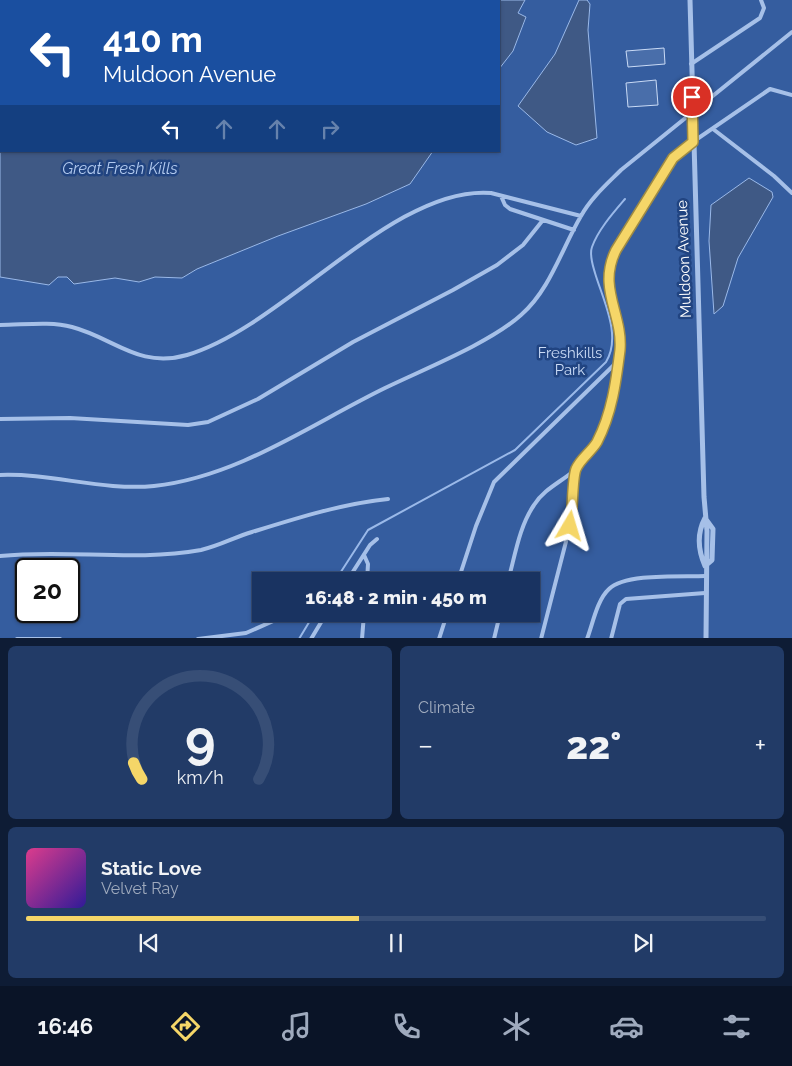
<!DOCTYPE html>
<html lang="en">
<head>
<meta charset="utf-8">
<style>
  :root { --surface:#193361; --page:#223b67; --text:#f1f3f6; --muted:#9faabd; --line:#374e76; --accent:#f5d668 }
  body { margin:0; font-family:Raleway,sans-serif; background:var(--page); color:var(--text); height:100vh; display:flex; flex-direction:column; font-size:19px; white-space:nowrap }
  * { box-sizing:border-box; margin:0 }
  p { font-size:16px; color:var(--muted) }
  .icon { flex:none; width:28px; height:28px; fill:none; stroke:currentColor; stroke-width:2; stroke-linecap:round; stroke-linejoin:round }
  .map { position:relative; height:638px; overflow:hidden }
  .drawer { display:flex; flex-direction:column; gap:8px; padding:8px; background:#0e1c35; flex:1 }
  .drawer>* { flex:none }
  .top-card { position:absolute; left:0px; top:0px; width:500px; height:152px; box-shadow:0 1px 4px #0004,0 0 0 1px var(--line); background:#1a4fa0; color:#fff; overflow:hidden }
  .speed { position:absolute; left:15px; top:558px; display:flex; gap:10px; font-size:25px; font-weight:700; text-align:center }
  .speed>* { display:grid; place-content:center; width:65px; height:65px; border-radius:50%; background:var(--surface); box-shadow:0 1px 4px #0004,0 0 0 1px var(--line); line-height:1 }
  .speed .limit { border:2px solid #111; border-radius:8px; background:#fff; color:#111 }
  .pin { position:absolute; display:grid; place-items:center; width:42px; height:42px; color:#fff; margin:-21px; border:2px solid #fff; border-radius:50%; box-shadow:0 1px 5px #0007 }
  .me { position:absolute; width:55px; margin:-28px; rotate:7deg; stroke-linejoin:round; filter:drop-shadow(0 0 4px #0008) }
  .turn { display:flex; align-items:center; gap:18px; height:105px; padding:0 20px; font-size:22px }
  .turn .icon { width:65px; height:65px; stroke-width:2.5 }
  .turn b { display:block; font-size:35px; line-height:42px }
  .lanes { display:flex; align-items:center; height:48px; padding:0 20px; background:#0003; justify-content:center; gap:25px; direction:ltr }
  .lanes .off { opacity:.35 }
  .big { font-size:38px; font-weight:800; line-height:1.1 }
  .drawer .widget { flex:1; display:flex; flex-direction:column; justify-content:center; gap:8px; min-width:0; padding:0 18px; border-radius:8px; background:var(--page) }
  .drawer .dial { align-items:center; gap:0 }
  .dial svg { height:130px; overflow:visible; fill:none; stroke:var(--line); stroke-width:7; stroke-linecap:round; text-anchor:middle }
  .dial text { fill:var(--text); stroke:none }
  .song { display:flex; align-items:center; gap:15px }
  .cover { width:60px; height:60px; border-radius:8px; background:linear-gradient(135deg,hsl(330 70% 55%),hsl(250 70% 35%)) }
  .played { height:5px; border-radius:2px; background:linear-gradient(90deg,var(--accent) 45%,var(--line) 45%) }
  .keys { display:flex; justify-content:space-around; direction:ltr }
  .heat { display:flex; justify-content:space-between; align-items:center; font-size:28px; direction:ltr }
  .drawer .tiles { flex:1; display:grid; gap:8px; grid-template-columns:1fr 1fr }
  .widget:last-child { grid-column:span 2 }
  .trip { position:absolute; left:252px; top:572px; width:288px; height:50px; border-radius:0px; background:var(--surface); box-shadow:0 1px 4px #0004,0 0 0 1px var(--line); font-weight:800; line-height:50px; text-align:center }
  .tab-bar { display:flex; height:80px; justify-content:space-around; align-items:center; background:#0a1427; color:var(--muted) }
  .tab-bar .icon { width:35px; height:35px }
  .tab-bar .on { color:var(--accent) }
  .tab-bar b { font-size:22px; color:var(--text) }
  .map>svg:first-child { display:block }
  .green { fill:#355d9f; fill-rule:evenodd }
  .water { fill:#3f5985; stroke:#9ab9e9 }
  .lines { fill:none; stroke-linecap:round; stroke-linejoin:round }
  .stream { stroke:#9ab9e9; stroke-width:2 }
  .building { fill:#496eaa; stroke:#cadbf6 }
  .service { stroke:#a6c0e8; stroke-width:4 }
  .minor { stroke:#a6c0e8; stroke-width:5 }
  .route-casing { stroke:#9f8b44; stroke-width:12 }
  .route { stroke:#f5d668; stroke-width:9 }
  .labels { text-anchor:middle; stroke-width:5; stroke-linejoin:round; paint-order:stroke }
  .street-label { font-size:15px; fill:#fff; stroke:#214481 }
  .park-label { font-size:15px; fill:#cadbf6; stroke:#214481 }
  .water-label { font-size:16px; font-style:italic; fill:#b2caef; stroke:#214481 }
</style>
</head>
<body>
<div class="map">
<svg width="792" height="639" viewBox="0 0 792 639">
  <rect width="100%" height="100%" fill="#214481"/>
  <path class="green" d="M0,0H321L1,1V59Z
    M525,0H792V638L0,639V277L49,285L57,277H67L74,284L115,278L139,282L155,277L182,278L197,269L278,236L366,204L410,184L433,151H499V69L513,51L526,18L518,13ZM26,569H69V611H26ZM261,581H531V614H261Z"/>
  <path class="water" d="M321,0H525L518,13L526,17L513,51L499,69V1Z
    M579,0H587L590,4L588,30L597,138L576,145L547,132L518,106L555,54Z
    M0,58L1,151H433L410,184L366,204L278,236L197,269L182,278L155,277L139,282L115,278L74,284L67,277H58L49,285L0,277Z
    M749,178L772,192L773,197L738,258L723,306L714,314L709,241L711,205Z"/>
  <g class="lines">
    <path class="stream" d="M335,581L368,530L515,450L606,362C622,336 603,300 595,273C593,266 589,255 592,247C598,230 613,213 625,199
      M299,639L311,619L304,617"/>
  </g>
  <path class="building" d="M664,48L665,64L628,67L626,51Z
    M656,80L658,105L628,107L626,83Z"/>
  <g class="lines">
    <path class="service" d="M691,64L760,18L764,8L761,0
      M713,129L774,176L792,193
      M501,196L505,205L510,209L574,230
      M0,325C23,325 50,321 72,327C114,338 139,369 187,355C285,326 393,185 491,193L581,216
      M0,419L70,418L188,425L208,422L258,399L353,342L453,290L497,265L523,245L543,220
      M0,475C51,473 103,491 154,486C238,477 311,424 385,388C424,369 490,343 521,315C550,290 562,248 581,216C591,198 606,185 621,170L792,32
      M364,555L368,564L367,581
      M0,556C67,549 134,562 201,550C219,546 235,537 252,532C297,518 341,504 388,499
      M347,581L370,545L377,539
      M458,581L476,526L494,482L618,361C623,323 598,287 616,250L673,158L684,148L770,89L792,95
      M508,581C515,556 519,527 534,505C544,489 561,482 575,470C606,441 613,401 618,361
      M313,614L322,620
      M17,639H60
      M198,639L246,633L289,614
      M311,639L326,614
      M362,639L364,614
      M439,639L447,614
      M494,639L500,614
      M541,639L570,526L575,470
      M587,639C593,623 597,600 609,589C625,573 682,577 705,576
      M611,639L620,604L626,599L705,593"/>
    <path class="minor" d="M690,0L704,497L707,531L706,639
      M705,518L713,529L712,560L705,566C698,550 697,533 705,518Z"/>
  </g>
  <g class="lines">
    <g class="route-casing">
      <path id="route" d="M570,526C573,513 572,478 576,469C580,459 591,452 597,442C612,413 616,382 620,350C623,314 597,288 616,250L673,158L693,142L692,97"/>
    </g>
    <use href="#route" class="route"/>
  </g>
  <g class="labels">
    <g class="street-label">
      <text transform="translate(684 259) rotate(-92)" y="5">Muldoon Avenue</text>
    </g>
    <g class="park-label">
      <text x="570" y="358">Freshkills<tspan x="570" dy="17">Park</tspan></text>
    </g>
    <g class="water-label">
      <text x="120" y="174">Great Fresh Kills</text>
    </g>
  </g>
</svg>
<div class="speed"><div class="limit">20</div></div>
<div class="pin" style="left:692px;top:97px;background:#d93025"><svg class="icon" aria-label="arrive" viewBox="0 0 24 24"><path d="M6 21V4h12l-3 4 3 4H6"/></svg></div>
<svg class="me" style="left:570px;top:526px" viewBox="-20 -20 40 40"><path d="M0-17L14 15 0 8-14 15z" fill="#f5d668" stroke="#fff" stroke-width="4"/></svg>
<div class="trip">16:48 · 2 min · 450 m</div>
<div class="top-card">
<div class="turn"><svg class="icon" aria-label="left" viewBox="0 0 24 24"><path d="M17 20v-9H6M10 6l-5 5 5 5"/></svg><div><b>410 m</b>Muldoon Avenue</div></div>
<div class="lanes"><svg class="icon" aria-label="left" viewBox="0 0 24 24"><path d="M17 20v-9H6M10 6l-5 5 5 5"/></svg><svg class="icon off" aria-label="ahead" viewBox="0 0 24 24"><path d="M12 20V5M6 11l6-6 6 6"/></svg><svg class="icon off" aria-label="ahead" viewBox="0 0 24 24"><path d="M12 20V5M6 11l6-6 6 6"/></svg><svg class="icon off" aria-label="right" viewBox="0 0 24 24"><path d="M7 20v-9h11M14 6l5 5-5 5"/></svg></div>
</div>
</div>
<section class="drawer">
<div class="tiles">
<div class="widget dial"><svg viewBox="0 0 100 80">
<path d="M14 69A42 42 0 1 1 86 69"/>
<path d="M14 69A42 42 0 0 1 9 59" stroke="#f5d668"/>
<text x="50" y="56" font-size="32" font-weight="700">9</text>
<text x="50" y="72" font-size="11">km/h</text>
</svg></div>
<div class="widget"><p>Climate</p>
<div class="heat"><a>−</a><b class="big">22°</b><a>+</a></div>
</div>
<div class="widget">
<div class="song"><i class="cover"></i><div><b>Static Love</b><p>Velvet Ray</p></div></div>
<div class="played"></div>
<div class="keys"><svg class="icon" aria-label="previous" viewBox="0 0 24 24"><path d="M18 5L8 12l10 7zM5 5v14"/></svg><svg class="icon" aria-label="pause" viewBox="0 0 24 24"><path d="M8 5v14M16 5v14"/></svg><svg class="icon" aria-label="next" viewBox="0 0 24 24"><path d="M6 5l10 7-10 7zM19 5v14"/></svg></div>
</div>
</div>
</section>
<nav class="tab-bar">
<b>16:46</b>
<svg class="icon on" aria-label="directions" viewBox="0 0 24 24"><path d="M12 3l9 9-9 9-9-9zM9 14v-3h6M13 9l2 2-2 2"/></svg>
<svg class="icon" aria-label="music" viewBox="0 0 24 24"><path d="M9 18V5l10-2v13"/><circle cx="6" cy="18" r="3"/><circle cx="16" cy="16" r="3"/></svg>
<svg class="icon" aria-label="phone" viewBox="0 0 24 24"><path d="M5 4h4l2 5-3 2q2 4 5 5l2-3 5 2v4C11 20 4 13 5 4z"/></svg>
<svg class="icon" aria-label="climate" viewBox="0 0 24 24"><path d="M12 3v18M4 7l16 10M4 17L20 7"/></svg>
<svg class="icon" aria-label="car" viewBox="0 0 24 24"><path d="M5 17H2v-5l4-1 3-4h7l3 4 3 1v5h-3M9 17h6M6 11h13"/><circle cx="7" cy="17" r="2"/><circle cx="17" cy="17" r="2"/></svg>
<svg class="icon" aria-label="filters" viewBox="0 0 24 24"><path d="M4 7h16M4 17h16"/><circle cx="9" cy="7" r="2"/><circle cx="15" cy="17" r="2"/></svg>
</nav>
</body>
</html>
